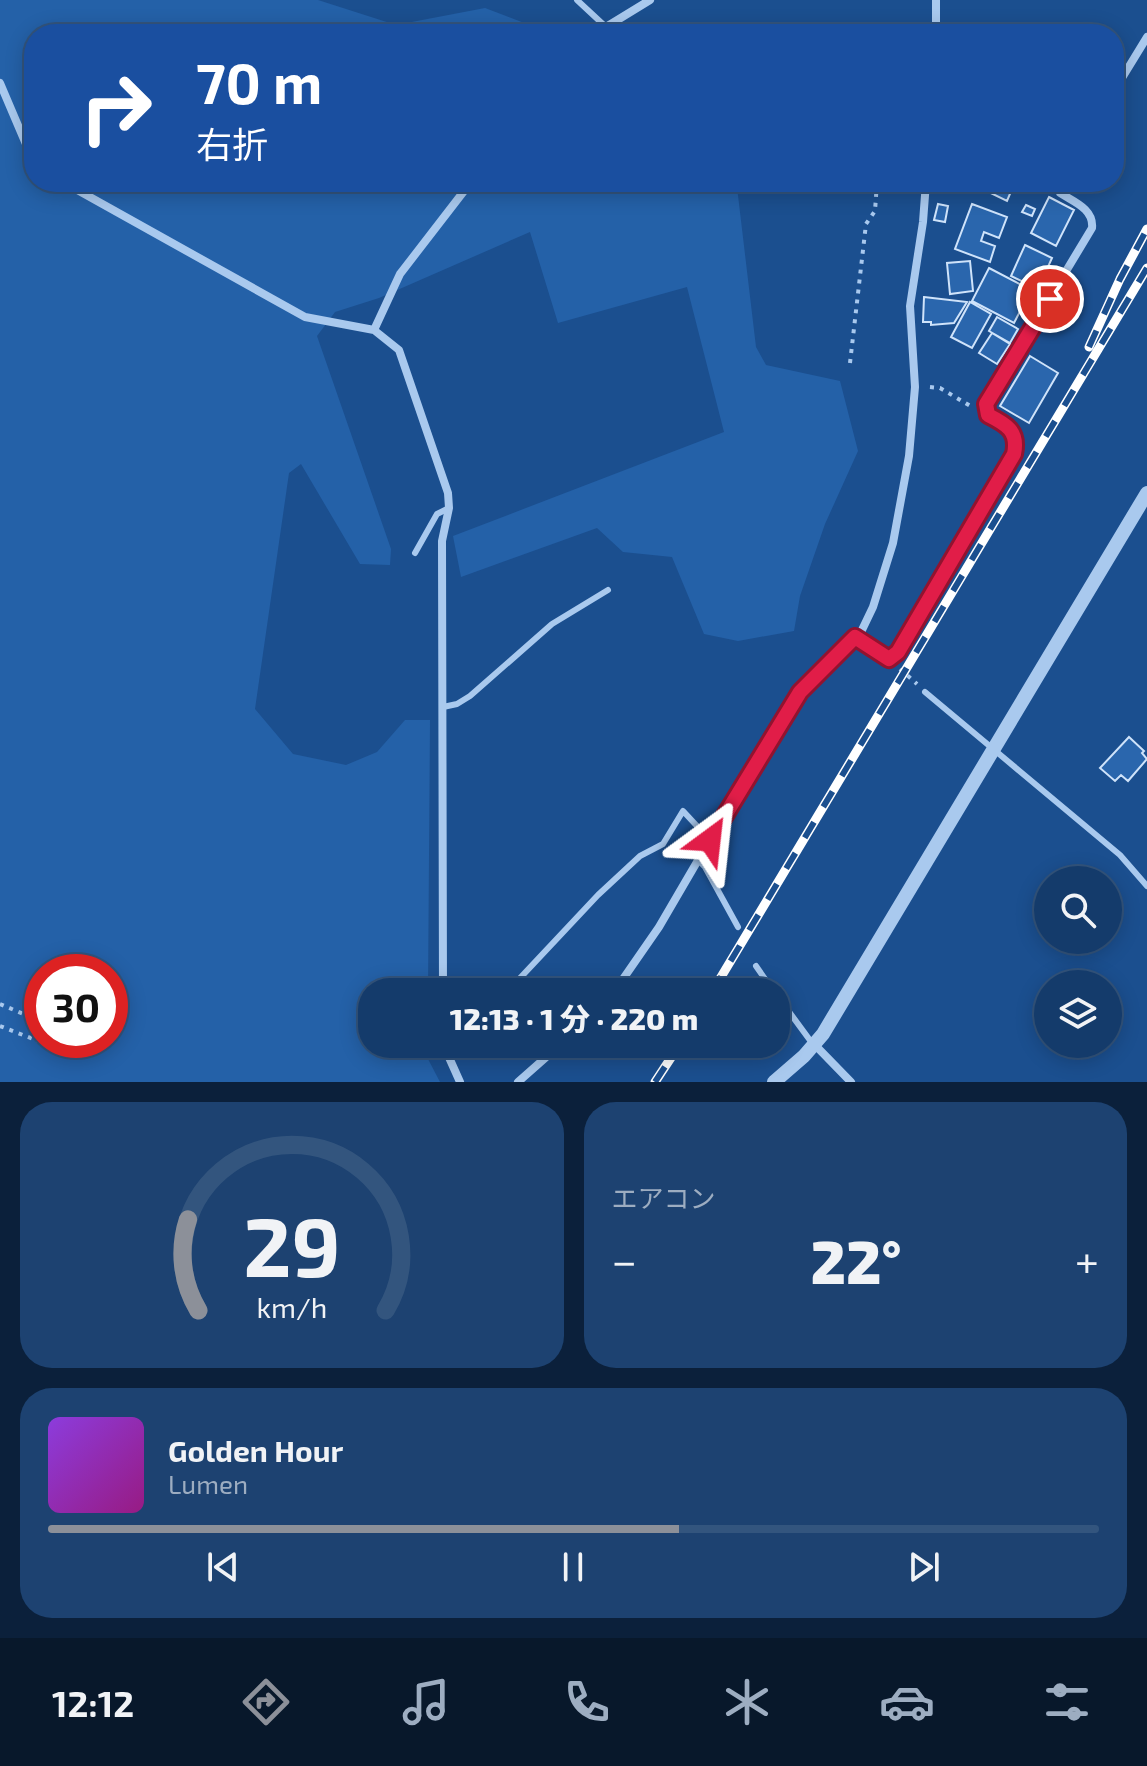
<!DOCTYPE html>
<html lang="ja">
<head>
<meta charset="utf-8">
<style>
  :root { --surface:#143b6b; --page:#1d4271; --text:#f1f3f6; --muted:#9dadc1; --line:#33557e; --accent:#8c9099 }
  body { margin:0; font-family:"Exo 2","Noto Sans JP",sans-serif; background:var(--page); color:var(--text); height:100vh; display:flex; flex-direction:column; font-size:30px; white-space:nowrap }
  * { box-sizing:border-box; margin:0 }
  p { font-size:26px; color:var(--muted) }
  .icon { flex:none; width:44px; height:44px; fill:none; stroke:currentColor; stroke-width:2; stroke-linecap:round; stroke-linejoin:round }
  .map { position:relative; height:1082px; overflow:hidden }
  .panel { display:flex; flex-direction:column; gap:20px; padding:20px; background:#0b203b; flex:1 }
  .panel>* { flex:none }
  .top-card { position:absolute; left:24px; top:24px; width:1100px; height:168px; border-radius:32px; box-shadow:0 4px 20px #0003,0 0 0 2px var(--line); background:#1a4fa0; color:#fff; overflow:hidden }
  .fabs { position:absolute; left:1034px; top:866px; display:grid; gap:16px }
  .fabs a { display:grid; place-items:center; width:88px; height:88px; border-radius:50%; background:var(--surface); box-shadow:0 4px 20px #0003,0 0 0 2px var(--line); font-size:40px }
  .speed { position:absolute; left:24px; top:954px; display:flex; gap:16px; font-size:40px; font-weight:700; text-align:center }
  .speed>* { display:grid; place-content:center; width:104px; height:104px; border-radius:50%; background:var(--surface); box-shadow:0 4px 20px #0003,0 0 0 2px var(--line); line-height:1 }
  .speed .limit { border:12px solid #d22; background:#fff; color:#111 }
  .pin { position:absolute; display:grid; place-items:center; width:68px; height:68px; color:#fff; margin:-34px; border:4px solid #fff; border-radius:50%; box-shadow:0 2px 8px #0007 }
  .me { position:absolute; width:88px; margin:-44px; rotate:30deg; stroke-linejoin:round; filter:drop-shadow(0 0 6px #0008) }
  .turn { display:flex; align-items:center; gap:28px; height:168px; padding:0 40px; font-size:36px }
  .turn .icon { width:104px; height:104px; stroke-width:2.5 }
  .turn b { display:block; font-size:56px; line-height:68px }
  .big { font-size:60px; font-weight:800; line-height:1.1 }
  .panel .tile { flex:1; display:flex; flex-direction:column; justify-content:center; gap:12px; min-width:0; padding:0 28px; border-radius:32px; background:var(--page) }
  .panel .dial { align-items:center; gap:0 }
  .dial svg { height:208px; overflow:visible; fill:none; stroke:var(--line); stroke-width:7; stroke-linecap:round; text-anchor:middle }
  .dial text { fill:var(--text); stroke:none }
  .song { display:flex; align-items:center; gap:24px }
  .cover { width:96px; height:96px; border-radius:12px; background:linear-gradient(135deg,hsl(270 70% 55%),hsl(310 70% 35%)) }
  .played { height:8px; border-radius:4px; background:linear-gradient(90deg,var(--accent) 60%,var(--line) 60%) }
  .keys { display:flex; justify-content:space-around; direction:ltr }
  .heat { display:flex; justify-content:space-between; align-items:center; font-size:44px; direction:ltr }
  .panel .tiles { flex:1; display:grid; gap:20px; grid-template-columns:1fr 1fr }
  .tile:last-child { grid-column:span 2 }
  .trip { position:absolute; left:358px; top:978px; width:432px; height:80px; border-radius:32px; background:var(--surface); box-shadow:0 4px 20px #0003,0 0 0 2px var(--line); font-weight:800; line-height:80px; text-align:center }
  .menu { display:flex; height:128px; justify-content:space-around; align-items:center; background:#08182b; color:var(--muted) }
  .menu .icon { width:56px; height:56px }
  .menu .on { color:var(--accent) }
  .menu b { font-size:36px; color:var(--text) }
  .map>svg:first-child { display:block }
  .green { fill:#2461a8; fill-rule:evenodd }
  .building { fill:#2a66ad; stroke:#cfe3fa; stroke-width:2 }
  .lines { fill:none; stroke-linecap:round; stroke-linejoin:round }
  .path { stroke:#a9c9ee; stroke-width:4; stroke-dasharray:4 6; stroke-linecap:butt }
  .service { stroke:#a9c9ee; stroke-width:6 }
  .minor { stroke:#a9c9ee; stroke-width:8 }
  .tertiary { stroke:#a9c9ee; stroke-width:14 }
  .rail-casing { stroke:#fff; stroke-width:9 }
  .rail { stroke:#1b4f8f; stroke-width:6; stroke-dasharray:18; stroke-linecap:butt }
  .route-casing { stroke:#92132f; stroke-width:20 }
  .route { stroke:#e11d48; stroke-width:14 }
</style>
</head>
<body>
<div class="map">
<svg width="1147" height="1082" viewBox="0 0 1147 1082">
  <rect width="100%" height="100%" fill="#1b4f8f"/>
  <path class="green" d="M0,0H318L396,25L485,8L553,34H34V182H734L737,187L756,347L766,365L840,381L858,451L825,524L800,596L794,631L738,641L704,634L672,557L623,552L597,528L461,577L453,536L724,432L687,287L558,323L530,232L379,298L335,312L317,336L391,549L390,565L360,564L301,464L289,473L255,709L293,754L346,765L377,752L405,720H430L428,992H372V1044H428V1059L440,1082H0ZM42,972H110V1040H42Z"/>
  <path class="building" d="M968,182H1015L1007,201Z
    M1049,197L1074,210L1056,246L1031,233Z
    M938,204L948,206L945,222L934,220Z
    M972,204L1007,217L999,238L984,232L981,241L995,246L990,262L955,249Z
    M1026,205L1035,209L1032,216L1022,212Z
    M1025,245L1052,258L1038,289L1011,276Z
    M970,261L973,291L950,294L947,263Z
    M989,268L1031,290L1014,323L972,301Z
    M924,297L967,302L954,323L931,325V322H923Z
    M970,302L991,314L972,348L951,337Z
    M997,317L1018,329L1010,343L989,331Z
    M992,333L1010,344L997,364L979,353Z
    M1030,356L1058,373L1029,423L1000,406Z
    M1129,737L1144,751L1142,753L1147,759L1128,781L1121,775L1115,781L1100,768Z"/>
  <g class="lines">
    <path class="path" d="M850,363L866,224L875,211L877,182
      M930,387L940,388L972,407
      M900,669L917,684
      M0,1004L42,1022
      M0,1026L69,1053L83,1046L78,1040"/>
    <path class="service" d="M577,0L606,27
      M415,553L437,514L449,508
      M925,692L1120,855L1147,886
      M443,707L457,704L470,696L552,624L608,590
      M698,860L705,867L738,927
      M756,966L774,992
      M507,992L598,895L640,856L663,844L683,811L710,840
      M776,994L812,1043"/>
    <path class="minor" d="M599,34L606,27L650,0
      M936,34V0
      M0,83L34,163
      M1114,91L1147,37
      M63,182L305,317L374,330L399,350L448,493L449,508L442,541L443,992
      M374,330L400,274L471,182
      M855,637L889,659L895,655L1014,454L1016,446L1008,425L988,415L986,404L1092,228C1094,209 1074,202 1060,193L1058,182
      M614,992L659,927L753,766L800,692L862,630L873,607L893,543L909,456L915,387L910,306L923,222L926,182
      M443,1044L460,1082
      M814,1044L851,1082
      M518,1082L561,1044"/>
    <path class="tertiary" d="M774,1082L804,1056L823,1034L1147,493"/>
    <g class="rail-casing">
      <path id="rail" d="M1089,347L1120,279L1147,229
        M712,992L1147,268
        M655,1082L680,1044"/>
    </g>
    <use href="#rail" class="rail"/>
  </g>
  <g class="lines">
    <g class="route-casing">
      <path id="route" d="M710,840L800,692L855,637L889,659L898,652L1014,454C1019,431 1006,424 988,415L986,404L1050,299"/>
    </g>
    <use href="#route" class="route"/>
  </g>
</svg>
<div class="fabs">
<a><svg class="icon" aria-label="search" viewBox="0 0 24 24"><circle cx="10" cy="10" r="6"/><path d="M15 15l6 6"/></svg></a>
<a><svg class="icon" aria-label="layers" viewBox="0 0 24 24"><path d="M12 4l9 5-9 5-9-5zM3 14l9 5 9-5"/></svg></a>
</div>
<div class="speed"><div class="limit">30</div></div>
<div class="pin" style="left:1050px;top:299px;background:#d93025"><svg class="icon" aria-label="arrive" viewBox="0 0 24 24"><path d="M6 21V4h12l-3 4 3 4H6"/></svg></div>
<svg class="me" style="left:710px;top:840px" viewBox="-20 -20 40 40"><path d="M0-17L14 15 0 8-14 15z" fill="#e11d48" stroke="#fff" stroke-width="4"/></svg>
<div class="trip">12:13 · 1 分 · 220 m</div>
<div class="top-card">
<div class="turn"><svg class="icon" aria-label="right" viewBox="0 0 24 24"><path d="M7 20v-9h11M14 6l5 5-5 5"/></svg><div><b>70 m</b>右折</div></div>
</div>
</div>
<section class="panel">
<div class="tiles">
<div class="tile dial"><svg viewBox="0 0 100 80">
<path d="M14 69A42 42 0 1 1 86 69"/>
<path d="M14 69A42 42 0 0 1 10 34" stroke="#8c9099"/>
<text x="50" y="56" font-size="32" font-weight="700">29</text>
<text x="50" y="72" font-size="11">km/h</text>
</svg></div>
<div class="tile"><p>エアコン</p>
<div class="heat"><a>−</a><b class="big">22°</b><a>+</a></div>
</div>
<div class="tile">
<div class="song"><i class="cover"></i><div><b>Golden Hour</b><p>Lumen</p></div></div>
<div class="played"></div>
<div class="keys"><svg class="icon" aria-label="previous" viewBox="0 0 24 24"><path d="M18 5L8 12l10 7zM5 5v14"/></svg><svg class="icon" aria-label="pause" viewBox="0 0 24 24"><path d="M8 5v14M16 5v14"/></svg><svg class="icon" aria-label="next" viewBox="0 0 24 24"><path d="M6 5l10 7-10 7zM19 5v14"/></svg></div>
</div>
</div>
</section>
<nav class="menu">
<b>12:12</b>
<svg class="icon on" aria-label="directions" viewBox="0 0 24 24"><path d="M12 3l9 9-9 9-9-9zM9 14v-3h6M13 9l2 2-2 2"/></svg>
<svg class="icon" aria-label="music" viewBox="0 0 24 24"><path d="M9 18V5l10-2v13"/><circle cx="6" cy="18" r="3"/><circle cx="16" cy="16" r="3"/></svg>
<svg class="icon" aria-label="phone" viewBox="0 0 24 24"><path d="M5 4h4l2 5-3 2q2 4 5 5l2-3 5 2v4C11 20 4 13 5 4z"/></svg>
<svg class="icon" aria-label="climate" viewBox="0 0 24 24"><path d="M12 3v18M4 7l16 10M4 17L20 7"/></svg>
<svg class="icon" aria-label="car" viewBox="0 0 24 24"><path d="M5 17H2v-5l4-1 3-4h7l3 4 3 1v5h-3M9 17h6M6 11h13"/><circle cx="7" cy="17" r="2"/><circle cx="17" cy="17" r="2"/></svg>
<svg class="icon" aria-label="filters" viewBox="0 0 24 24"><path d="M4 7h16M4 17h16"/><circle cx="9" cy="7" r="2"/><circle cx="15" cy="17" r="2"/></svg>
</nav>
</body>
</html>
